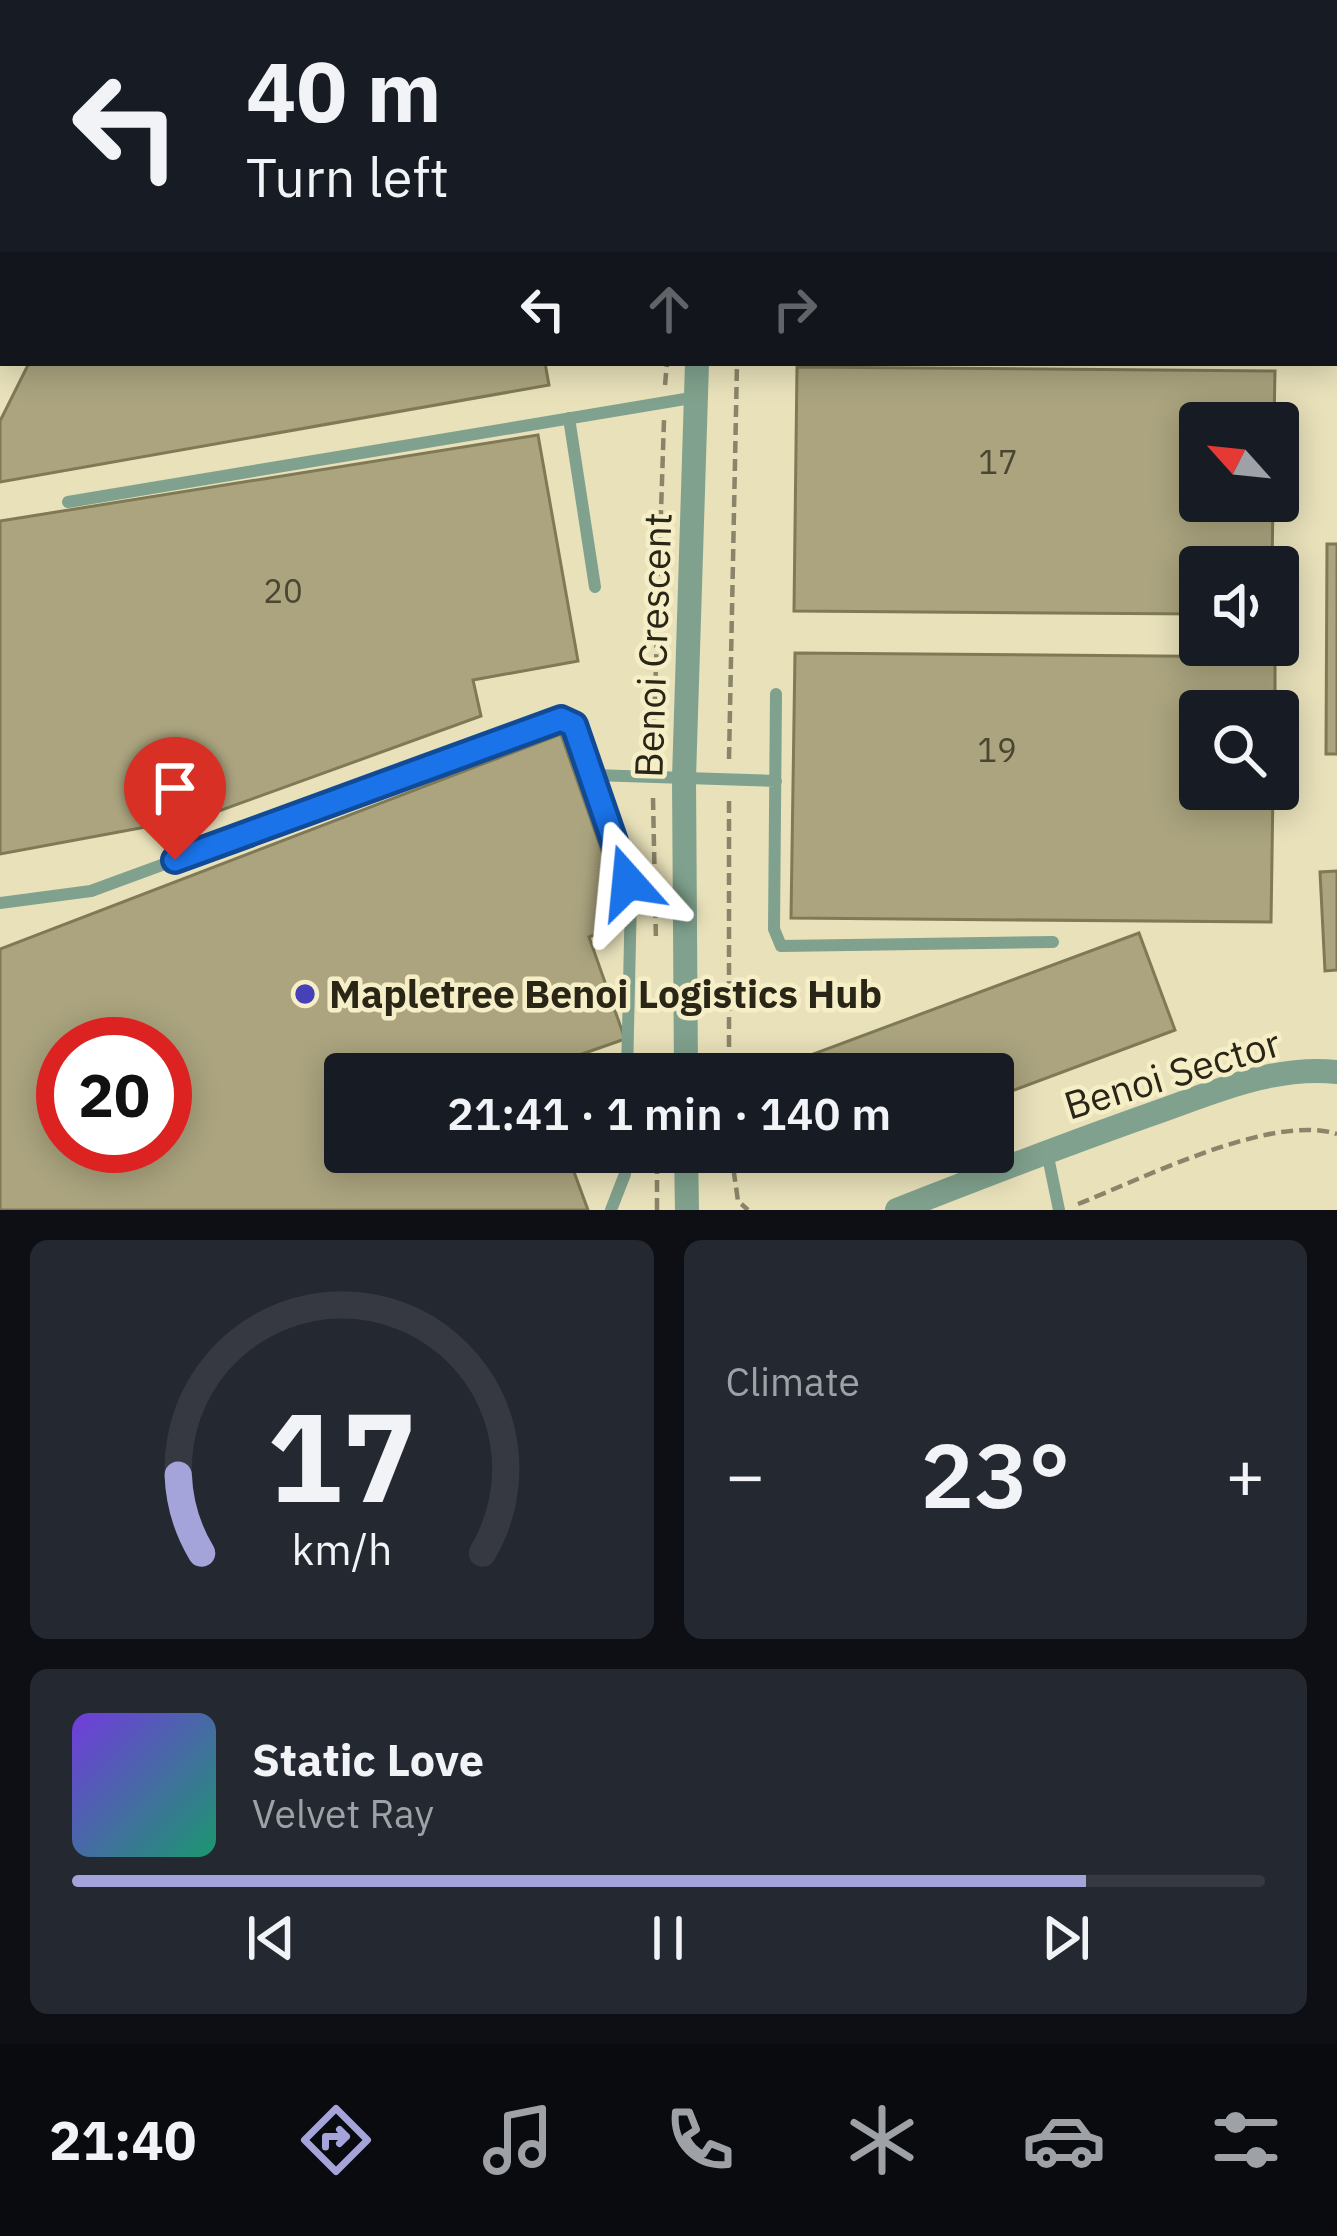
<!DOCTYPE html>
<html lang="en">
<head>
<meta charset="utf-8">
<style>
  :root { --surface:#171b24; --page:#242831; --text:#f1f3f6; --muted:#9ea1a6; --line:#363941; --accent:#a4a3da }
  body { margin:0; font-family:"IBM Plex Sans",sans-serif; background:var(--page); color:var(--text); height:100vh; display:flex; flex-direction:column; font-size:45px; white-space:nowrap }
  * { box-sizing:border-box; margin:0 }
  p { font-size:39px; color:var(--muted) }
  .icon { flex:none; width:66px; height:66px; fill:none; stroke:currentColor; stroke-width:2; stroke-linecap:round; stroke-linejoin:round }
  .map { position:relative; height:1210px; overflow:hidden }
  .sheet { display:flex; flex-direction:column; gap:30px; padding:30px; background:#0d0f14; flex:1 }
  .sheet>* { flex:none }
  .top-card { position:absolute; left:0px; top:0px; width:1338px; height:366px; box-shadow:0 6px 30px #0003; background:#171b24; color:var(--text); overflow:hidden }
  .needle { width:78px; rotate:297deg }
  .tools { position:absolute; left:1179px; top:402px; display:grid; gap:24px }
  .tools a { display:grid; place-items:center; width:120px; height:120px; border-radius:12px; background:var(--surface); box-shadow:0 6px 30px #0003; font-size:60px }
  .speed { position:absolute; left:36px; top:1017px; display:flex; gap:24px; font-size:60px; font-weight:700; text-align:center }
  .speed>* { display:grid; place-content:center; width:156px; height:156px; border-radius:50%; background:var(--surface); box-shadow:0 6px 30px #0003; line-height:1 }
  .speed .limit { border:18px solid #d22; background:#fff; color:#111 }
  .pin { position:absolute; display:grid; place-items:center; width:102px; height:102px; color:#fff; margin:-123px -51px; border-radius:50% 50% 50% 0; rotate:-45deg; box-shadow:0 0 12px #0007 }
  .pin .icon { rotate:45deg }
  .me { position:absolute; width:132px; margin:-66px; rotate:342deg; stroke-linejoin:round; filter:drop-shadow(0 0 9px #0008) }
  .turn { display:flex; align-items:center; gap:42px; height:252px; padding:0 48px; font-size:54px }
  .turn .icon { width:156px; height:156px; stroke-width:2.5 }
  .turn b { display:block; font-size:84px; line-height:102px }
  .lanes { display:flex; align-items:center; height:114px; padding:0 48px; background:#0003; justify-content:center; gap:60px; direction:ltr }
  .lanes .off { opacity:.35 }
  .big { font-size:90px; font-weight:600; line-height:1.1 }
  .sheet .tile { flex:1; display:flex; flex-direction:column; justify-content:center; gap:18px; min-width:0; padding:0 42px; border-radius:18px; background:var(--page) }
  .sheet .dial { align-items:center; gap:0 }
  .dial svg { height:312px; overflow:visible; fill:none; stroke:var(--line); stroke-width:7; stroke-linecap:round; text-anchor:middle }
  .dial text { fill:var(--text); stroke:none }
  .song { display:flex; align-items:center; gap:36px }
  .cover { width:144px; height:144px; border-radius:18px; background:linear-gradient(135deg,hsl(260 70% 55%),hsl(160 70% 35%)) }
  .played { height:12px; border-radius:6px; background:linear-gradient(90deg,var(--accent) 85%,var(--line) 85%) }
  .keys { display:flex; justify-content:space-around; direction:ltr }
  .heat { display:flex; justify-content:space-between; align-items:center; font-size:66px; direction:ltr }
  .sheet .tiles { flex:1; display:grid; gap:30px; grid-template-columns:1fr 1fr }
  .tile:last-child { grid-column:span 2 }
  .trip { position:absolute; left:324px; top:1053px; width:690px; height:120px; border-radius:12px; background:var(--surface); box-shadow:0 6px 30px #0003; font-weight:600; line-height:120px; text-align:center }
  .tabs { display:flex; height:192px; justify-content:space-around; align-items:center; background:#090b0e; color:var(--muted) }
  .tabs .icon { width:84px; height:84px }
  .tabs .current { color:var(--accent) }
  .tabs b { font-size:54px; color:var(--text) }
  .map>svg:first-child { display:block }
  .building { fill:#aba47f; stroke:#7f7955; stroke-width:3; fill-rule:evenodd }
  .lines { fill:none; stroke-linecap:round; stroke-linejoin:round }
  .path { stroke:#8a856a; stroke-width:4.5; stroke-dasharray:12 6; stroke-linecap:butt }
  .service { stroke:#80a18d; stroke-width:12 }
  .minor { stroke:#80a18d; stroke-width:24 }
  .route-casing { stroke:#114b97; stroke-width:30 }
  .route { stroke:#1a73e8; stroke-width:21 }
  .poi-dot { fill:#4741b7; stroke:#f5eec7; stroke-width:4.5 }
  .labels { text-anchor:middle; stroke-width:9; stroke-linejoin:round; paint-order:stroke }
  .number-label { font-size:33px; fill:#4a4631 }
  .street-label { font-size:39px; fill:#292617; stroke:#f5eec7 }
  .poi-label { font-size:39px; font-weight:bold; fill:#292617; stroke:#f5eec7; text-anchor:start }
</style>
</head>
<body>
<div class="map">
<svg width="1337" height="1210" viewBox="0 0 1337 1210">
  <rect width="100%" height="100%" fill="#e8e1ba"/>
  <path class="building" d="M0,0H165L3,3V55Z
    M29,363H545L549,385L0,482V421Z
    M797,367L1275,371L1274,423H1200V501H1273L1272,567H1200V614L794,611Z
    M538,435L578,661L473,680L481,716L205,816L0,854V521Z
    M1327,544H1337V754H1326Z
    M795,653L1275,657V711H1200V789H1273L1271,922L791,918Z
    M561,734L627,923L589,937L625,1039L582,1054L589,1074H345V1152H616L618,1157L574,1172L588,1210H0V949ZM63,1044H165V1146H63Z
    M1337,871V970L1325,971L1320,872Z
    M1139,933L1175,1030L993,1098V1074H794L789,1063Z"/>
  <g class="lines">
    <path class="path" d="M737,0V3
      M665,385L667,363
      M653,756L664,420
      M729,759L737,363
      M653,798L656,942
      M729,801V1074
      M731,1152L738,1201L748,1210
      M1078,1204C1142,1179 1272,1113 1337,1134
      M657,1210V1156"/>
    <path class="service" d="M795,3V0
      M1063,3L1130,0
      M569,418L595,587
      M68,502L697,397
      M776,694L774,929L781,946L1053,942
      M593,775L776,781
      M0,903L91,891L551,722L568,720L574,725L631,896L627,1074
      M1047,1152L1059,1210
      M611,1210L625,1174V1152"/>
    <path class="minor" d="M693,0V3
      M686,1074L684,778L697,363
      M686,1152L687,1210
      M897,1210C981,1177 1064,1145 1149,1115C1210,1094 1271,1065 1337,1072"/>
  </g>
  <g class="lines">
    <g class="route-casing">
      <path id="route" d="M175,860L561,719L574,725L628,882"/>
    </g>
    <use href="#route" class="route"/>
  </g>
  <circle class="poi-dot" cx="305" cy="994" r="12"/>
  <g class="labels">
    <g class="number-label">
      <text x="998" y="474">17</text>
      <text x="283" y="603">20</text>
      <text x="997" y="762">19</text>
    </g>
    <g class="street-label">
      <text transform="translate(653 645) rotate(-88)" y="14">Benoi Crescent</text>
      <text transform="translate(1172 1074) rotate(-17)" y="14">Benoi Sector</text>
    </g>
    <g class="poi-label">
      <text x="329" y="1008">Mapletree Benoi Logistics Hub</text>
    </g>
  </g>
</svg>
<div class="tools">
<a><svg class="needle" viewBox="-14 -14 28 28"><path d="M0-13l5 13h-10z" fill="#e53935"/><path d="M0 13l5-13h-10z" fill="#9ea1a6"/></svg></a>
<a><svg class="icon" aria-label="sound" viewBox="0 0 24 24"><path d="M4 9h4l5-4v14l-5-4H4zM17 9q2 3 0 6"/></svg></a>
<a><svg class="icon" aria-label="search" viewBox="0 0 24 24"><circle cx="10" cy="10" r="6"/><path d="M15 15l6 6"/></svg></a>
</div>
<div class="speed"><div class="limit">20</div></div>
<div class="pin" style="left:175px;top:860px;background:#d93025"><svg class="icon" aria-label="arrive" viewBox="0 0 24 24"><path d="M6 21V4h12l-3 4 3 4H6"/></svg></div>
<svg class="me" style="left:628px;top:882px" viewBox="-20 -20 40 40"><path d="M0-17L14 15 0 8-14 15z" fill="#1a73e8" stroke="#fff" stroke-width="4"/></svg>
<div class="trip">21:41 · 1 min · 140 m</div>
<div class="top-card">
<div class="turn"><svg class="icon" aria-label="left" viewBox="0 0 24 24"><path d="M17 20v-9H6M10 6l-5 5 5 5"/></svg><div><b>40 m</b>Turn left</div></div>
<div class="lanes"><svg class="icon" aria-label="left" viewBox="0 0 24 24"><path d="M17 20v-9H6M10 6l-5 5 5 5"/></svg><svg class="icon off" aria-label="ahead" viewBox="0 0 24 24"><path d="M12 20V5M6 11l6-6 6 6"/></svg><svg class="icon off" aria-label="right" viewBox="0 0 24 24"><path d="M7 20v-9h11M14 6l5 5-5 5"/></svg></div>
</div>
</div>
<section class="sheet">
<div class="tiles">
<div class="tile dial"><svg viewBox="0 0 100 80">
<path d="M14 69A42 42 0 1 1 86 69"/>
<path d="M14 69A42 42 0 0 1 8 49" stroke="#a4a3da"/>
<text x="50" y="56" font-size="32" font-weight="700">17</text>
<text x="50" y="72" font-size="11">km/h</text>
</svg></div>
<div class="tile"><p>Climate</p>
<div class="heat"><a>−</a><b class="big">23°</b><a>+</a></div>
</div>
<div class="tile">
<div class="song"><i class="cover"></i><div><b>Static Love</b><p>Velvet Ray</p></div></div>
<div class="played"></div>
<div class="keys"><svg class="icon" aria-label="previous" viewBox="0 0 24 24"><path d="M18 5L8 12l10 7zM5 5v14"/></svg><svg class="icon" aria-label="pause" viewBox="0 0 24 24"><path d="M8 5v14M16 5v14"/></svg><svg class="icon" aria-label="next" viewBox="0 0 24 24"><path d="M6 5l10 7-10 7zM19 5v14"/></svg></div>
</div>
</div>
</section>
<nav class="tabs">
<b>21:40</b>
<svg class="icon current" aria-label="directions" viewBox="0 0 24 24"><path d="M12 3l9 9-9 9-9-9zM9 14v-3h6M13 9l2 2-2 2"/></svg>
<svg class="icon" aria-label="music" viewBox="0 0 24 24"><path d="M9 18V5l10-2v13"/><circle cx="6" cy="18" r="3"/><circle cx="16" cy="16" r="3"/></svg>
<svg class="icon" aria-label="phone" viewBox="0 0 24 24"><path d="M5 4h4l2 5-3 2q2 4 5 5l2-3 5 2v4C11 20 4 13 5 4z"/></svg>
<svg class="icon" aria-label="climate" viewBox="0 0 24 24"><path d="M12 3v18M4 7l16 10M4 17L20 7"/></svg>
<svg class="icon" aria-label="car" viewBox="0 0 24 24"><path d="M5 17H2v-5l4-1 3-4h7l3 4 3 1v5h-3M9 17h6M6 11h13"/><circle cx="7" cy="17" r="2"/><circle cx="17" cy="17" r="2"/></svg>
<svg class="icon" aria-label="filters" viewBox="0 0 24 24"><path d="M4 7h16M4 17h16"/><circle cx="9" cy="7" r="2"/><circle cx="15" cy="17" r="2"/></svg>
</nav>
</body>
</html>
